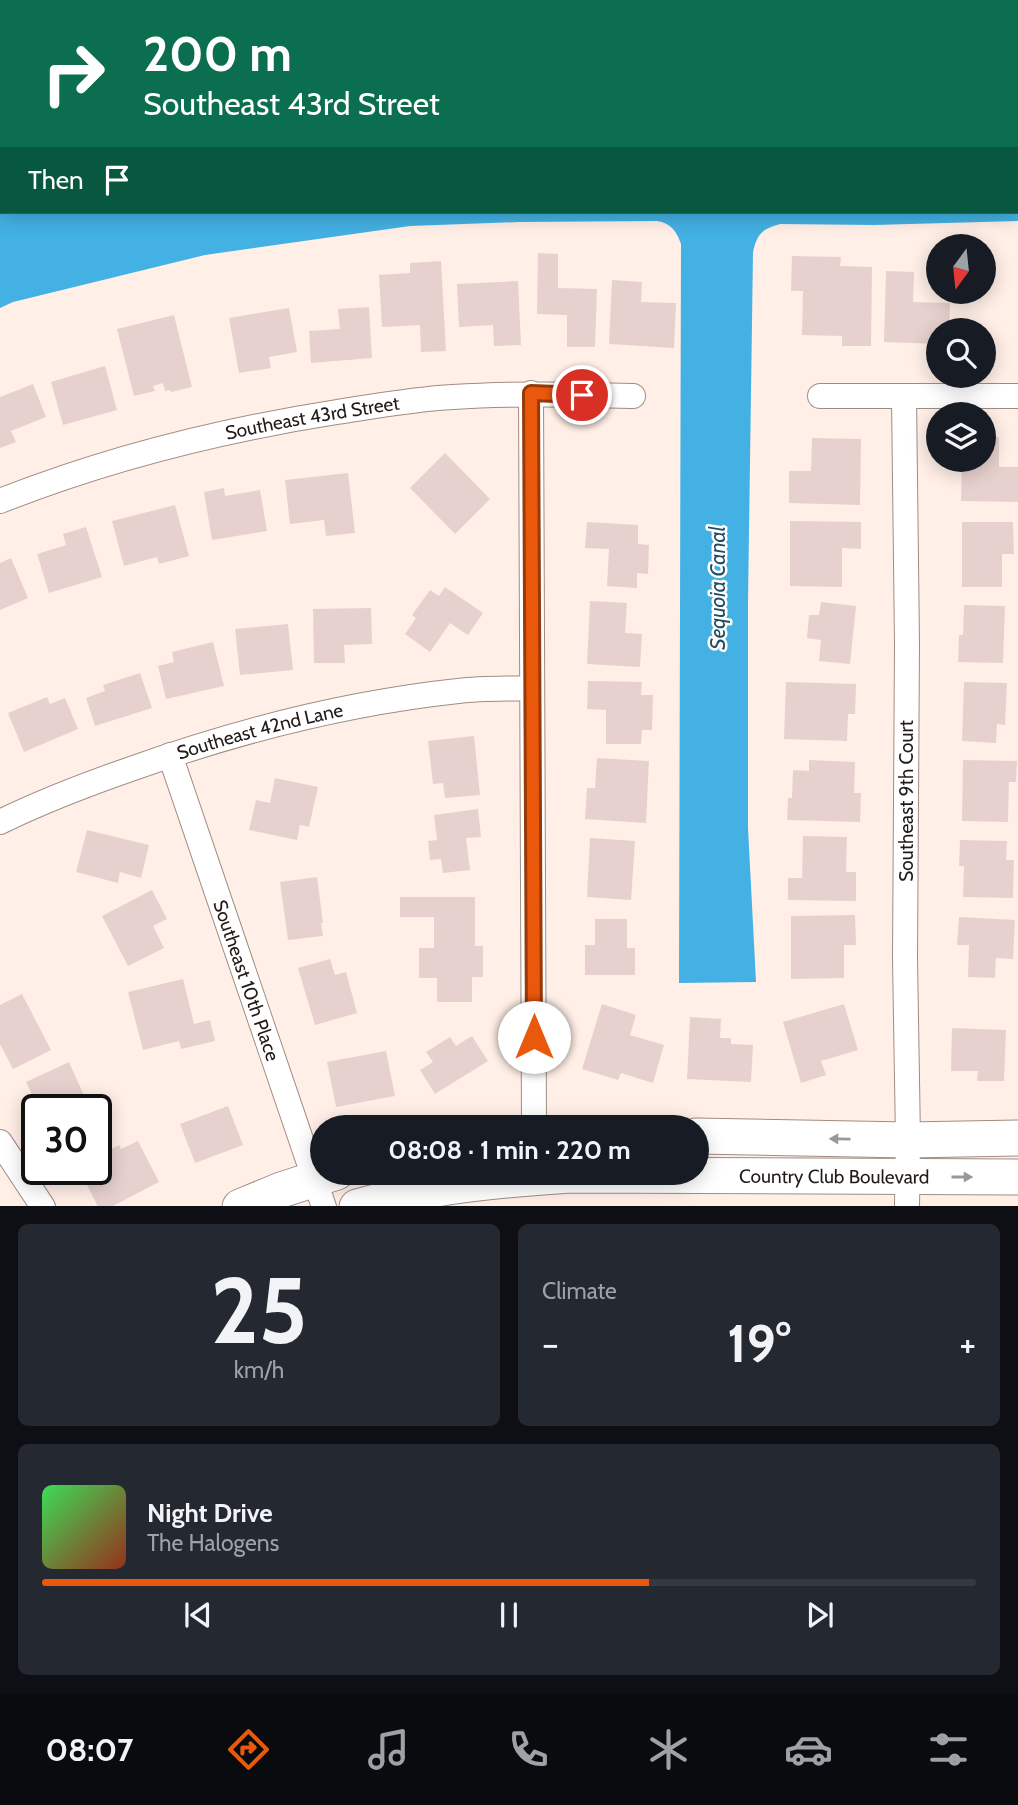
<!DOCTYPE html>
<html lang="en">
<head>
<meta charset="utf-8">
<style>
  :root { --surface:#171b24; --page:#242831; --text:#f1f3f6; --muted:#9ea1a6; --line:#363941; --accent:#ea580c }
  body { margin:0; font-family:Cabin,sans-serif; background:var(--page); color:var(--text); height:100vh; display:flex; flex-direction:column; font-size:26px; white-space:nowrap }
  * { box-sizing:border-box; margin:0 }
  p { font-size:23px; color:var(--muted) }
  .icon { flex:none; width:38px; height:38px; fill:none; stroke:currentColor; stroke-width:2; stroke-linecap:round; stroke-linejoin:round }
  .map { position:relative; height:1206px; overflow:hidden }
  .side { display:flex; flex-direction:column; gap:18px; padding:18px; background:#0d0f14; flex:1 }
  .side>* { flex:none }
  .top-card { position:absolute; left:0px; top:0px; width:1018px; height:214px; box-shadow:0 4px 18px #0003; background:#0b6e4f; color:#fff; overflow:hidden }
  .needle { width:46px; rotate:195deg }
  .tools { position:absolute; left:926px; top:234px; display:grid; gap:14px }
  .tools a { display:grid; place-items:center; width:70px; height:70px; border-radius:50%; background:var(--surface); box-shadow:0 4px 18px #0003; font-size:35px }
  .speed { position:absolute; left:21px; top:1094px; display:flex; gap:14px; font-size:35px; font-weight:700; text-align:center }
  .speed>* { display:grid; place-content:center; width:91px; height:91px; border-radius:50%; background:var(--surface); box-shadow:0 4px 18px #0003; line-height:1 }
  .speed .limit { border:4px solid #111; border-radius:10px; background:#fff; color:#111 }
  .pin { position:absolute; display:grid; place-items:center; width:60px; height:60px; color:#fff; margin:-30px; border:4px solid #fff; border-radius:50%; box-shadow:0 2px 7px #0007 }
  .me { position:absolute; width:77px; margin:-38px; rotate:0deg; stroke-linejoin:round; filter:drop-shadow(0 0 5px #0008) }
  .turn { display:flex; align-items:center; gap:24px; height:147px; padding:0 28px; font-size:32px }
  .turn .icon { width:91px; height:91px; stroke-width:2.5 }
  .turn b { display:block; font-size:49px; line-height:60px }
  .then { display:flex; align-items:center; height:66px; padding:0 28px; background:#0003; gap:14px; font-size:26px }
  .big { font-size:52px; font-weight:800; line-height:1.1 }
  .side .widget { flex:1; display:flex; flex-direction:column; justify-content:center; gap:10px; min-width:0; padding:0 24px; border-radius:10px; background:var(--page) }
  .side .dial { align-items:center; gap:0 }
  .dial b { font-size:91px; line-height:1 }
  .song { display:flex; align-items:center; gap:21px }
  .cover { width:84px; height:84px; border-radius:10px; background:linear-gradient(135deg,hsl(130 70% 55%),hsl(10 70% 35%)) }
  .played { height:7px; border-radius:4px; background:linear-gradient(90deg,var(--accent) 65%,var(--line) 65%) }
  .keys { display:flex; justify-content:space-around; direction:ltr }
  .heat { display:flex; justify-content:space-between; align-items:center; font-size:38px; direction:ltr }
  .side .tiles { flex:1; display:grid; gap:18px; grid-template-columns:1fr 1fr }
  .widget:last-child { grid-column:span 2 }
  .trip { position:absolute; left:310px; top:1115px; width:399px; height:70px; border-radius:35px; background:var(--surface); box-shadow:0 4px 18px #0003; font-weight:800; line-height:70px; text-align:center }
  .menu { display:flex; height:112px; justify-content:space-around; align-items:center; background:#090b0e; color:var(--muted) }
  .menu .icon { width:49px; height:49px }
  .menu .on { color:var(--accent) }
  .menu b { font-size:32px; color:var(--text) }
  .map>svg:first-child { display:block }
  .water { fill:#43b1e3 }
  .building { fill:#e7d1cf }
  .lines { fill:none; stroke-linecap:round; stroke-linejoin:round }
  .minor-casing { stroke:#9f8d84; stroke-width:26 }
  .secondary-casing { stroke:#9f8d84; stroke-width:37 }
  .minor { stroke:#fff; stroke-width:24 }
  .secondary { stroke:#fff; stroke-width:35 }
  .oneway { fill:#9b9897 }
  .route-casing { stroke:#983908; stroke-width:18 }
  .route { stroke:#ea580c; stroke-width:12 }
  .labels { text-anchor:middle; stroke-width:5; stroke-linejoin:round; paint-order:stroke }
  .street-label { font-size:19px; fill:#211b17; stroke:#fff }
  .water-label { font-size:21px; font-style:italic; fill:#204d62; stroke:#fff }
</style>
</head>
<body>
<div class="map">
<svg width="1018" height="1207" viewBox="0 0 1018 1207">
  <rect width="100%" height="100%" fill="#ffefe7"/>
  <path class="water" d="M0,0H48L49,2H2V212H1017L1018,47V221L874,225L780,224C762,229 757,234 753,252L748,602V828L756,982L679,983L681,244C677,232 671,223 657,221L519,222L410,226L205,255L13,302L0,308Z"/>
  <path class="building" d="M538,253L558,254V288L597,289L595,347H567V315L537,314Z
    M792,256L841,257L840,266L872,267L871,346H842V336L802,335L803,291H791Z
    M441,261L446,351L421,352L420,325L382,327L379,275L410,273V263Z
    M886,271L914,272L913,302L950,303L949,331H938V344L884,342Z
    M612,280L642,282L641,302L676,303L674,348L609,344Z
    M518,281L521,345L494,346L493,325L459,327L457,284Z
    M369,307L372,358L311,363L309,331L340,329L338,309Z
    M289,308L297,352L269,357L271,368L239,373L229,318Z
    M174,315L192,387L171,392L170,390L165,391L163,383L153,386L155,391L134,396L117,329Z
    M105,366L117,410L63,425L51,382Z
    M33,384L46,417L11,431L16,442L0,448V397Z
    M984,437H999V467H1018V502L961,501L962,460H984Z
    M812,438L861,439L860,505L789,503V471H811Z
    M445,453L490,499L455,534L410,488Z
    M348,473L355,533L326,536L324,520L290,524L285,480Z
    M224,488L225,496L260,490L267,531L212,540L204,492Z
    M175,505L189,556L159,564L157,557L124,566L112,521Z
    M790,521L861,522V549L842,548V587L790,586Z
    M587,522L638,525V544L649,545L648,574L637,573V588L607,586L609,549L585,548Z
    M962,522H1013L1014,554H1002V587H962Z
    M86,527L102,577L49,593L37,554L66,545L63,534Z
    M11,558L28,598L0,610V563Z
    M445,587L483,613L468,635L450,623L430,652L405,634L416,618L412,615L430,590L439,596Z
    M590,601L627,603L625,633L642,634L640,667L587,664Z
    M821,602L856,606L850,664L819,661L821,640L807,638L809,615H819Z
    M964,605L1005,606L1003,663L958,662L959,635H963Z
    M371,608L372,644L344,645L345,663H314L313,609Z
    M288,624L293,670L240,675L235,629Z
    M213,642L224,686L166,699L158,666L174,662L172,652Z
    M140,673L152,708L95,726L86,698L105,691L103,685Z
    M588,681L642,682L641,695H653L652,730H642L641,744H606V710L587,709Z
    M786,682L856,684L855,714H848L847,741L784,739Z
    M964,682L1007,683L1005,725L997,724L996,743L962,741Z
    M47,697L50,704L65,698L78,729L24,752L8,713Z
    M474,736L480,795L445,798L443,783L433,784L428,741Z
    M597,758L649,761L646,823L585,819L587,788H595Z
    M809,760L855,762L854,793H861L860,822L787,820L788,798H792L793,770L809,771Z
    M963,760L1017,761L1016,782H1009L1008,822L962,821Z
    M275,778L318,787L309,827L300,825L297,840L249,830L256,800L270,803Z
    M478,809L481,837L466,838L470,870L443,873L441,859L430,860L428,841L437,840L434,815Z
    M87,830L149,845L141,878L120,872L118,883L76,872Z
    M803,836L847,837L846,872H856V901L788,900V878H802Z
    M590,838L635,841L631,900L587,897Z
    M960,840L1007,841L1006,860H1014L1013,898L963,897L964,866H959Z
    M317,877L323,923H321L323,936L288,940L280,882Z
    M152,890L167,919L153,926L164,948L128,966L102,916Z
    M400,897H475V946H483V977H472V1002H437V978H419V948H434V917H400Z
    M855,915L856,945H844V978L791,979V916Z
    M959,917L1015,920L1013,959L996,958L995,978L968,977L969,945H957Z
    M595,919H627V948H635V975H585V945H595Z
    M330,959L335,975L346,972L357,1013L315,1025L298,968Z
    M183,979L194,1024L210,1020L215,1041L181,1049L179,1041L143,1050L128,992Z
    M22,994L51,1050L13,1069L0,1044V1005Z
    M602,1004L636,1015L630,1035L664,1045L653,1083L621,1073L618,1080L582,1069Z
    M844,1004L858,1050L821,1061L826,1075L801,1083L783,1022Z
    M690,1017L721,1019L720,1038H731V1044L753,1045L751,1082L687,1079Z
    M952,1028L1006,1030L1004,1081H977L978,1071H951Z
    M472,1036L488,1061L435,1094L420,1070L433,1062L426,1052L450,1037L456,1046Z
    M386,1051L395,1096L336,1107L327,1062Z
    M69,1062L86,1100L78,1104L81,1110H50L47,1103L38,1107L26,1082Z
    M228,1106L243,1145L195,1163L180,1124Z
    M138,1141L159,1182L111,1207H98L86,1183L108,1172L100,1155L119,1145L121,1149Z"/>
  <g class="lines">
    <g class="minor-casing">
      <g id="minor">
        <path d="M531,393L534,1127"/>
        <path d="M820,396H1018"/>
        <path d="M904,396L907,644L905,958L908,1140L907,1207"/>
        <path id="s1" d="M0,501C109,458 222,430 337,412C376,406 414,399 453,397C513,393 573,394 633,396"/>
        <path id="s2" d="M170,755L324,1207"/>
        <path id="s3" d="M0,822C41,802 85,785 128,770C234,732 346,703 458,691C483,688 508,689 532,688"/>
        <path d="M0,1142L43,1207"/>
      </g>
    </g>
    <g class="secondary-casing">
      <g id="secondary">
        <path d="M696,1136L908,1140L1018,1138"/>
        <path d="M240,1207L281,1190L337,1172"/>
        <path id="s4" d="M357,1207C427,1186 498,1180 570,1175L1018,1177"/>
      </g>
    </g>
    <use href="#minor" class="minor"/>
    <use href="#secondary" class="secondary"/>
  </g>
  <defs><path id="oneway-solid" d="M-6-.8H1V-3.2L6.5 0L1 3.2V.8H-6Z" transform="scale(1.75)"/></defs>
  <g class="oneway">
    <use href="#oneway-solid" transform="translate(840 1139) rotate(-179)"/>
    <use href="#oneway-solid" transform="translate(962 1177)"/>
  </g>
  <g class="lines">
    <g class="route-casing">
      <path id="route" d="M534,1037L531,393L582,395"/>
    </g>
    <use href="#route" class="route"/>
  </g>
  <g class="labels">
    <g class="street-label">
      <text dy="7" stroke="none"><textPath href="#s1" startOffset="324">Southeast 43rd Street</textPath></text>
      <text dy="7" stroke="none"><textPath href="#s3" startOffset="276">Southeast 42nd Lane</textPath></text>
      <text transform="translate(906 801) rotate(-90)" y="7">Southeast 9th Court</text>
      <text dy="7" stroke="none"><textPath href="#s2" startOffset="238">Southeast 10th Place</textPath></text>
      <text dy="7" stroke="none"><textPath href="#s4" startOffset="480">Country Club Boulevard</textPath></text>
    </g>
    <g class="water-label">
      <text transform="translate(718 588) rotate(-90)" y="7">Sequoia Canal</text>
    </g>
  </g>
</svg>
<div class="tools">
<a><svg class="needle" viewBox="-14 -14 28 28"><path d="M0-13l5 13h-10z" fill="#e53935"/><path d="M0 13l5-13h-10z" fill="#9ea1a6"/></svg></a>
<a><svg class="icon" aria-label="search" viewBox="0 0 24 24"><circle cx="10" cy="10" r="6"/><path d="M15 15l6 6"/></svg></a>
<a><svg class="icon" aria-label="layers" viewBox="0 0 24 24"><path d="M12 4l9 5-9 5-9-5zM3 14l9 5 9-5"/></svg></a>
</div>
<div class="speed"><div class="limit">30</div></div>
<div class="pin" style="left:582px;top:395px;background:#d93025"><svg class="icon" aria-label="arrive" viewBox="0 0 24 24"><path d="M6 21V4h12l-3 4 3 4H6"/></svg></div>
<svg class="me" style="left:534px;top:1037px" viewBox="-20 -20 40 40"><circle r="19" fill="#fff"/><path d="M0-13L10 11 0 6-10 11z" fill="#ea580c"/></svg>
<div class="trip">08:08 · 1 min · 220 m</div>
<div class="top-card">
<div class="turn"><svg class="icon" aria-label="right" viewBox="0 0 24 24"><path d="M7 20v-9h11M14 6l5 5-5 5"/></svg><div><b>200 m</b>Southeast 43rd Street</div></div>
<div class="then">Then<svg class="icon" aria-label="arrive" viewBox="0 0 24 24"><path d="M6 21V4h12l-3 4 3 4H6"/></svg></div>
</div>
</div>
<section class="side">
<div class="tiles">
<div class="widget dial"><b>25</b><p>km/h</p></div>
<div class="widget"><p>Climate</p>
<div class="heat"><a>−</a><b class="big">19°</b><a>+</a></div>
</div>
<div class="widget">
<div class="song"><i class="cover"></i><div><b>Night Drive</b><p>The Halogens</p></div></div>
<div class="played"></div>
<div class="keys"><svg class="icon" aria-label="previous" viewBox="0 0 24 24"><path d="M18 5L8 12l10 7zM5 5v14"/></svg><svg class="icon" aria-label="pause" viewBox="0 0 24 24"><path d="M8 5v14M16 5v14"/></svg><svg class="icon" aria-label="next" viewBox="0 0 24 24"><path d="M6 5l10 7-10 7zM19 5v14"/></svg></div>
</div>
</div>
</section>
<nav class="menu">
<b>08:07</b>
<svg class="icon on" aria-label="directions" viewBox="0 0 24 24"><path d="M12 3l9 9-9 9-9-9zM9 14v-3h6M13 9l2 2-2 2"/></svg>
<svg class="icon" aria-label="music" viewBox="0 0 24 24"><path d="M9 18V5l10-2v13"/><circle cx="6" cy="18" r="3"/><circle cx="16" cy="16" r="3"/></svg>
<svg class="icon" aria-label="phone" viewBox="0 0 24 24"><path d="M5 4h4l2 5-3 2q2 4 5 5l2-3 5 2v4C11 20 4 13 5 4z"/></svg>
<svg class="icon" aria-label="climate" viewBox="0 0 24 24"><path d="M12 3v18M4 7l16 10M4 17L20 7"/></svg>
<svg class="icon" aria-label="car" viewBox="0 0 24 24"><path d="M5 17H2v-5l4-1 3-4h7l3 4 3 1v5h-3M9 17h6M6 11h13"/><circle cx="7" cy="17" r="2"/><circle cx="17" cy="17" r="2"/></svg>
<svg class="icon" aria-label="filters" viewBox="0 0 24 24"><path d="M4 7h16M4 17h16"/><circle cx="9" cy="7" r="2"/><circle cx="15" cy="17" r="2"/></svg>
</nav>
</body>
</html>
